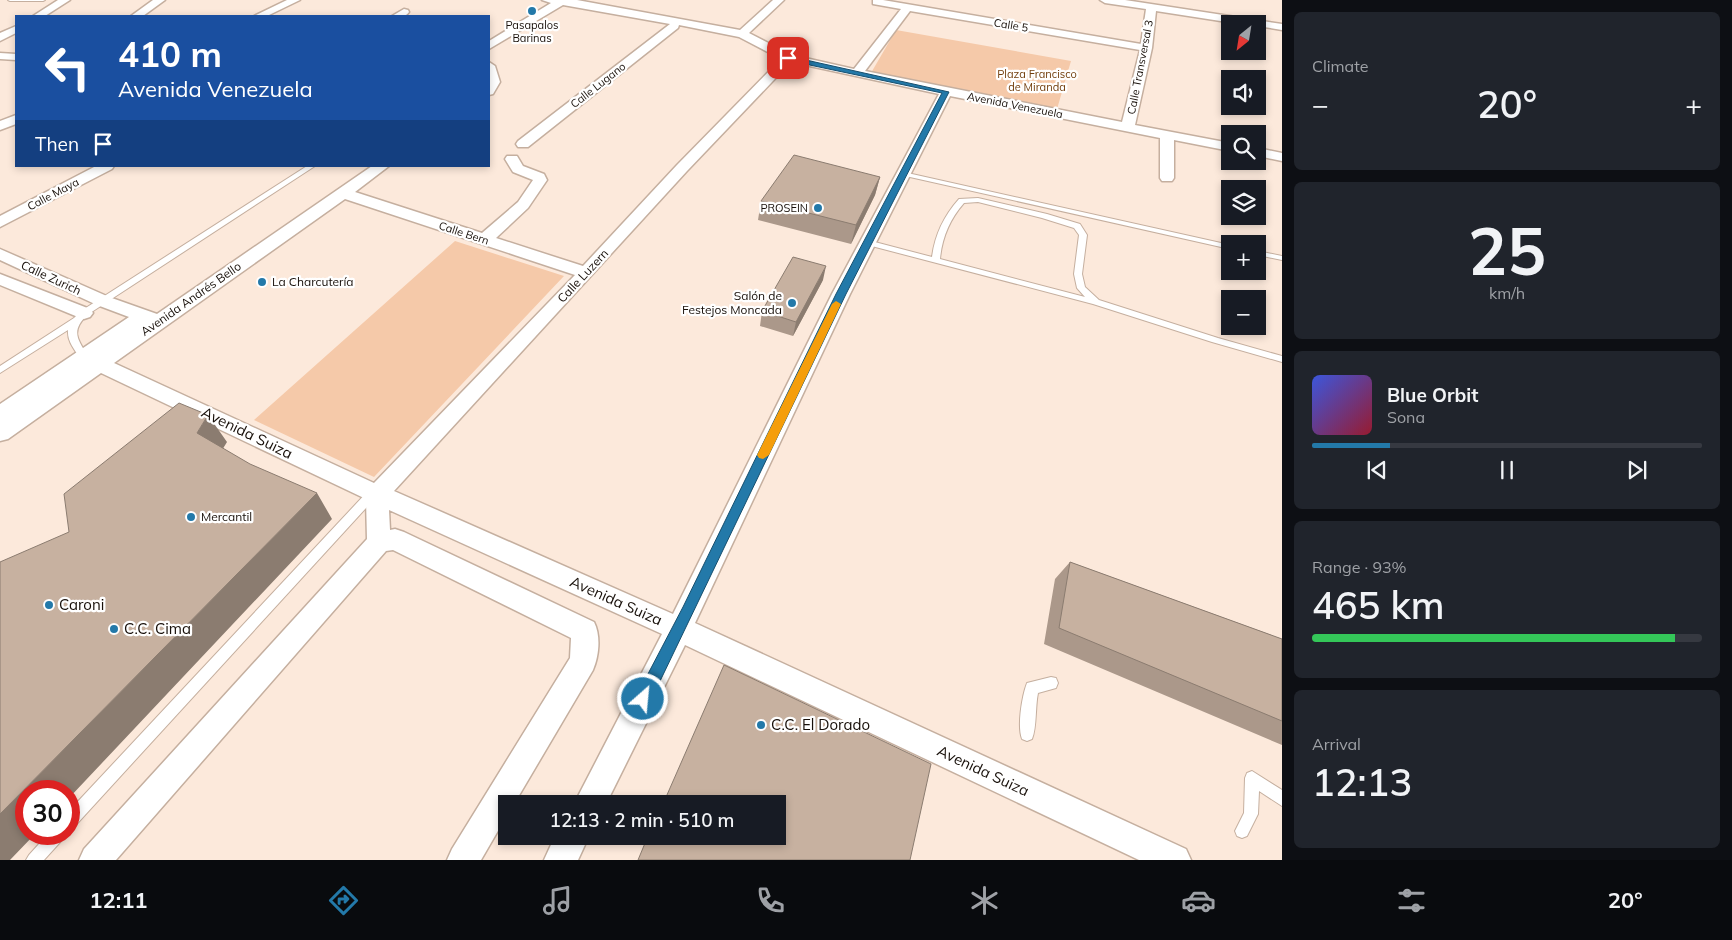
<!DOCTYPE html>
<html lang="en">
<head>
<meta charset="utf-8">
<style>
  :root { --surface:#171b24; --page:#20242c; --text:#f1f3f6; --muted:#9ea1a6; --line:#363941; --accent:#2379a9 }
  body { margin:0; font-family:Mulish,sans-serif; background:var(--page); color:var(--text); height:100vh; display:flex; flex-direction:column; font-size:19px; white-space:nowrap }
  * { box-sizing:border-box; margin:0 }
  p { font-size:16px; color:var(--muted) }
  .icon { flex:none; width:28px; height:28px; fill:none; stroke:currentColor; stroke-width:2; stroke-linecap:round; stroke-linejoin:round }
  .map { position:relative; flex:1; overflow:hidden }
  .sheet { display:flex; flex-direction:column; gap:12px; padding:12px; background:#0d0f14; width:450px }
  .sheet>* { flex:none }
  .guide { position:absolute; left:15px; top:15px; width:475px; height:152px; border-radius:0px; box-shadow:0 2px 8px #0003; background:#1a4fa0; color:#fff; overflow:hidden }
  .needle { width:32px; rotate:210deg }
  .fabs { position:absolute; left:1221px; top:15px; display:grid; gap:10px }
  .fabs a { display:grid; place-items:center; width:45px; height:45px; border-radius:0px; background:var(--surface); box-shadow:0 2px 8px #0003; font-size:25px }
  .speed { position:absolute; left:15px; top:780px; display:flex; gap:10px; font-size:25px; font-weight:700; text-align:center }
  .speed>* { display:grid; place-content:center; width:65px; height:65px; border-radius:50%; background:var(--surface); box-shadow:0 2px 8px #0003; line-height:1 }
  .speed .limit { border:8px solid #d22; background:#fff; color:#111 }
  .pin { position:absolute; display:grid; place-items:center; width:42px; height:42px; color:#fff; margin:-21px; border-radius:10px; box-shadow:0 2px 8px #0006 }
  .me { position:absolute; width:55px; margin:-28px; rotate:27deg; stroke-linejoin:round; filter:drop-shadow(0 0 4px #0008) }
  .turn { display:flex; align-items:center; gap:18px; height:105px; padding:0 20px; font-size:22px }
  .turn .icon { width:65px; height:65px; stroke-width:2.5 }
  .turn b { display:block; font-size:35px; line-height:42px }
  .then { display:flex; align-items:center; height:48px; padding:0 20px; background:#0003; gap:10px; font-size:19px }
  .big { font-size:38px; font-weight:600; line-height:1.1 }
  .sheet .tile { flex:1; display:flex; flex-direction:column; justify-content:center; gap:8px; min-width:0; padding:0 18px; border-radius:8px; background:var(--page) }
  .sheet .dial { align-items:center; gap:0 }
  .dial b { font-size:65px; line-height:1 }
  .song { display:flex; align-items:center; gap:15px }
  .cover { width:60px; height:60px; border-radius:8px; background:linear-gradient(135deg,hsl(230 70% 55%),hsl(350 70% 35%)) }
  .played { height:5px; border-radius:2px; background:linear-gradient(90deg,var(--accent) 20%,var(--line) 20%) }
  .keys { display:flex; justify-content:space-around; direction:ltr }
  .heat { display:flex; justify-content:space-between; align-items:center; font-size:28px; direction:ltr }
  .charge { height:8px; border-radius:4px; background:linear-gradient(90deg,#34c759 93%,var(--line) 0) }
  .trip { position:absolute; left:498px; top:795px; width:288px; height:50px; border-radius:0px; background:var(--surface); box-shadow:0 2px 8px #0003; font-weight:600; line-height:50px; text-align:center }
  .tab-bar { display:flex; height:80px; justify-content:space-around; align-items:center; background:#090b0e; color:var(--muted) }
  .tab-bar .icon { width:35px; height:35px }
  .tab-bar .current { color:var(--accent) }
  .tab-bar b { font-size:22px; color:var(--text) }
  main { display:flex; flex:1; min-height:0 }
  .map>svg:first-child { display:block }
  .green { fill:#f5c9a9 }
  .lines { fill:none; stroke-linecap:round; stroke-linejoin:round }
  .service-casing { stroke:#c5af9f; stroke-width:2 }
  .minor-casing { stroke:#c5af9f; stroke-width:3 }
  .service { fill:#fff; fill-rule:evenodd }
  .minor { fill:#fff; fill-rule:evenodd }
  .wall { fill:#ab988a }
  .shaded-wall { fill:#8b7c70 }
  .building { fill:#c7b1a0; stroke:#8b7c70 }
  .route { fill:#2379a9; stroke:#174f6e }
  .slow { fill:#f59e0b }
  .poi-dot { fill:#2379a9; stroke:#fff; stroke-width:2 }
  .labels { text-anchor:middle; stroke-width:4.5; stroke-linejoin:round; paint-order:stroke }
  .far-poi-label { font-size:11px; fill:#170f09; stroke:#fff }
  .far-street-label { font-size:11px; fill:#170f09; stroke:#fff }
  .far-park-label { font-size:11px; fill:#723e0c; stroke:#fff }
  .street-label { font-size:12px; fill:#170f09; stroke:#fff }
  .poi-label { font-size:12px; fill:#170f09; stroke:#fff; text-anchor:start }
  .near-street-label { font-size:15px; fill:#170f09; stroke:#fff }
  .near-poi-label { font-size:15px; fill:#170f09; stroke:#fff; text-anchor:start }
</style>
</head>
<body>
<main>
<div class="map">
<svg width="1282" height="860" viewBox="0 0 1282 860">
  <rect width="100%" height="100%" fill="#fce9db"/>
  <path class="green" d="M896,30L1071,61L1057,109L871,73Z
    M455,241L564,276L374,477L254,420Z"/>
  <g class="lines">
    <g class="service-casing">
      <path id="service" d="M8,0H45L43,1H10Z
        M307,166H315L87,315C71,331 77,339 88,356L86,358H80C74,349 67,341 68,330L0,373V366L74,318L81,311Z
        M903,172L1230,245V249L901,175V173Z
        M978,198L1047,214L1080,224L1087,235L1082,274L1085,287L1099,300L1218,338L1282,356V362L1212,342L1093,304L864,244L863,242L867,240L932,257C935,234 944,216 959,199ZM978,202L1042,218L1074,228L1079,235L1074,274L1077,288L1085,297L940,259C942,237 950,219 964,203Z
        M1258,251L1282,256V260L1258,255Z
        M373,489L377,490L378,493L377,496L74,827L69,829V811L369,490Z
        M1051,677L1056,678L1058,683L1056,688L1038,693C1035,707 1037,727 1032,739L1027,741L1022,739C1017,726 1022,696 1027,683Z
        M1252,771L1282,790V806L1259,791L1258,814L1247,836L1242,838L1237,836L1235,831L1244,813L1245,778L1247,773Z
        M48,834H65L63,839L44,860H26L29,855Z"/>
    </g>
    <g class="minor-casing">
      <path id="minor" d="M58,0H70L45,16H33Z
        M153,0H165L143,16H131Z
        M287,0H300L267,16H254Z
        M542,0H577L740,30L773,0H784L749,33L792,55L854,69L901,9L873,4V0H883L1141,44L1146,9L1105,3L1100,0H1125L1282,24V30L1258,26V24H1240L1156,11L1152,48L1135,125L1230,143V151L1174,140V178L1172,181H1162L1160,178V138L950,96L850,294L695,623L1186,849L1191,860H1139L685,645L606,804H574L662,634L389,510L390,530L395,529L404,532L594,622C601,636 599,656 593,670L514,804H506V817L481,860H447L452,849L570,658L571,638L393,550L386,551L116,860H79L84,849L367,539L366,499L101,373L8,439L0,441V404L129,317L97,305L0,260V249L109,297L157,314L372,166H389L355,192L482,233L518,202L533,180L513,172L505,159L507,156H517L523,166L544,174L547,180L528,208L496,238L583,266L677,165L781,59L739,37L679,25L678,28L528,147H518L516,144L518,141L670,24L563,5L489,49V41L551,3ZM910,11L1140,50L1122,122L865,71ZM791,62L939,94L832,294L673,614L394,491L687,171ZM345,199L575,275L374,483L114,363Z
        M404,9L408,10L409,12C405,18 398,17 392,16Z
        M16,26V33L0,41V33Z
        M0,53L16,54V60L0,59Z
        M489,62L495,66L500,82L493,94L489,95Z
        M16,115V124L0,130V121Z
        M1258,148L1282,153V161L1258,156Z
        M96,166H114L112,169L0,227V216Z
        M0,274L90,309L93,313L90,317L84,319L78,317L0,285Z
        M555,836H589L578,860H544Z"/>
    </g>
    <use href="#service" class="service"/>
    <use href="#minor" class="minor"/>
  </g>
  <path class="wall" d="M880,177L875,195L851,244L758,220L761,201Z
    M823,280L793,336L760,326L762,311Z
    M1070,562L1282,639V745L1044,644L1055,579Z"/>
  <path class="shaded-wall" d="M880,177L875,195L851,244L856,225Z
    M826,266L823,280L793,336L796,322Z
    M208,415L227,442L216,460L197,433Z
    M317,493L332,519L69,798V791H26V834H35L10,860H0V814Z"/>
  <path class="building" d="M794,155L880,177L856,225L761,201Z
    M793,257L826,266L796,322L762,311Z
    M179,403L208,415L197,433L250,464L317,493L0,814V562L69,532L64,494Z
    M1070,562L1282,639V721L1059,628Z
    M724,665L931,764L910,860H638L648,836H776V804H663Z"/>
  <path class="route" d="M788,56L949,92L846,294L649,704L643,706L638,704L636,699L638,693L683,607L836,294L942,93L786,60Z"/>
  <path class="slow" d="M836,301L841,304L769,455L763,459L759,458L757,455L832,304Z"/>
  <g class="poi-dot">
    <circle cx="532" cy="11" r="5"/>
    <circle cx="818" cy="208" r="5"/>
    <circle cx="262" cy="282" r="5"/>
    <circle cx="792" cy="303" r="5"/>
    <circle cx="191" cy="517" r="5"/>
    <circle cx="49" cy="605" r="5"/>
    <circle cx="114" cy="629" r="5"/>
    <circle cx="761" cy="725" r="5"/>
  </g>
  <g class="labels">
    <g class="far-poi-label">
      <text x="532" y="29">Pasapalos<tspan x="532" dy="13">Barinas</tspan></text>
      <text x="808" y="212" text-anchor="end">PROSEIN</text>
    </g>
    <g class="far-street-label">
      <text transform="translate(1011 25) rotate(9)" y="4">Calle 5</text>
      <text transform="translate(1140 67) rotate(-79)" y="4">Calle Transversal 3</text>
      <text transform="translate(598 85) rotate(-38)" y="4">Calle Lugano</text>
      <text transform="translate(1015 105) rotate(11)" y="4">Avenida Venezuela</text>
      <text transform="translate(53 194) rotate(-28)" y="4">Calle Maya</text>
      <text transform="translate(464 233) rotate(18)" y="4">Calle Bern</text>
    </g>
    <g class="far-park-label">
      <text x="1037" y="78">Plaza Francisco<tspan x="1037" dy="13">de Miranda</tspan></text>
    </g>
    <g class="street-label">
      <text transform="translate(583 276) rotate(-47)" y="4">Calle Luzern</text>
      <text transform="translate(51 278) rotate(25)" y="4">Calle Zurich</text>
      <text transform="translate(191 299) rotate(-35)" y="4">Avenida Andrés Bello</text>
    </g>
    <g class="poi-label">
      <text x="272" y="286">La Charcutería</text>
      <text x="782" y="300" text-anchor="end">Salón de<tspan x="782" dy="14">Festejos Moncada</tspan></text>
      <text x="201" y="521">Mercantil</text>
    </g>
    <g class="near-street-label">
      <text transform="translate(247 433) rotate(26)" y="5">Avenida Suiza</text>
      <text transform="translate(616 601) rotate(24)" y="5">Avenida Suiza</text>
      <text transform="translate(983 771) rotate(25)" y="5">Avenida Suiza</text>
    </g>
    <g class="near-poi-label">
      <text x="59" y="610">Caroni</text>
      <text x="124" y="634">C.C. Cima</text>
      <text x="771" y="730">C.C. El Dorado</text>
    </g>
  </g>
</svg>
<div class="fabs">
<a><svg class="needle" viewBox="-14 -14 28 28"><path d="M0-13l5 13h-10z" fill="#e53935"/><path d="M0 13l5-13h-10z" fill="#9ea1a6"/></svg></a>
<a><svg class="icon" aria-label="sound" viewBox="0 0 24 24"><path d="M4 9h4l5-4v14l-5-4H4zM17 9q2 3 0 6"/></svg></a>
<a><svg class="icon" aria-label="search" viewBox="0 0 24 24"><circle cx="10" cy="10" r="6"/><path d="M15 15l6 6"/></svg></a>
<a><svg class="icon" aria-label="layers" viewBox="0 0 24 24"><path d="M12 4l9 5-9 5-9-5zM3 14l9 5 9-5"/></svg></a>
<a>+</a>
<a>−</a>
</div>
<div class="speed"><div class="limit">30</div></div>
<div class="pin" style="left:788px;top:58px;background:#d93025"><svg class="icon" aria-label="arrive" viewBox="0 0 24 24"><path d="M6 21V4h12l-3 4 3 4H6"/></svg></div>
<svg class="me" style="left:643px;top:699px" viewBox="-20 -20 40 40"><circle r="17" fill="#2379a9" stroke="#fff" stroke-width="3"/><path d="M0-11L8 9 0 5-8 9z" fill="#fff"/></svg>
<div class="trip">12:13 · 2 min · 510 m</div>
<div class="guide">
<div class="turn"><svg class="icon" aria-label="left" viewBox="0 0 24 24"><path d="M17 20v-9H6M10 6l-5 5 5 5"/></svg><div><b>410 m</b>Avenida Venezuela</div></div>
<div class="then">Then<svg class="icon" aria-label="arrive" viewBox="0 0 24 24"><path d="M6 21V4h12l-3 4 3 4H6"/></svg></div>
</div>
</div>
<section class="sheet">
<div class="tile"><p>Climate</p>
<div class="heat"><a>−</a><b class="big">20°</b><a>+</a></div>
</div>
<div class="tile dial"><b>25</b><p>km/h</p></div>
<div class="tile">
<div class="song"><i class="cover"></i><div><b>Blue Orbit</b><p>Sona</p></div></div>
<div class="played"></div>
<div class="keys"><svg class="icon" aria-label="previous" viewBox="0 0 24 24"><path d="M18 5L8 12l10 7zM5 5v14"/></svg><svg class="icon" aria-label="pause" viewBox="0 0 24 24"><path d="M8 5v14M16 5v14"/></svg><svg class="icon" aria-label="next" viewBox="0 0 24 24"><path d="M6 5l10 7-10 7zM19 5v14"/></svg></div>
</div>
<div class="tile"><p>Range · 93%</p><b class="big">465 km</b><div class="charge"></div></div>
<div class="tile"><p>Arrival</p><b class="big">12:13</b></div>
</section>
</main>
<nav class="tab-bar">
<b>12:11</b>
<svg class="icon current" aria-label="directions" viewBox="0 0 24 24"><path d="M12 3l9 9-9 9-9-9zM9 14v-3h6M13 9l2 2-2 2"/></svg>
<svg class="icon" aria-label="music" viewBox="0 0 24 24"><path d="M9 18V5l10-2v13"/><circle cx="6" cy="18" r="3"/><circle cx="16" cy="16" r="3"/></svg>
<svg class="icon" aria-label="phone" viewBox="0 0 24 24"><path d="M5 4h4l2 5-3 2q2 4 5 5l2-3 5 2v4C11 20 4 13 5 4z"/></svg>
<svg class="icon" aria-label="climate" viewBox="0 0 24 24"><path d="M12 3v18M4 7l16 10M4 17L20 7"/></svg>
<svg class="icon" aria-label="car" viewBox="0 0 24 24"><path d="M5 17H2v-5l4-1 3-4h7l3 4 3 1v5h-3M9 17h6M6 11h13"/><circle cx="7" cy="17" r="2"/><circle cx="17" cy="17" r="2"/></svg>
<svg class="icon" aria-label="filters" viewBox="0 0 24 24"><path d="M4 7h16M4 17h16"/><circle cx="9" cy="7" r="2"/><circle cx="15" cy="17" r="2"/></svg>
<b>20°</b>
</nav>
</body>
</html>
